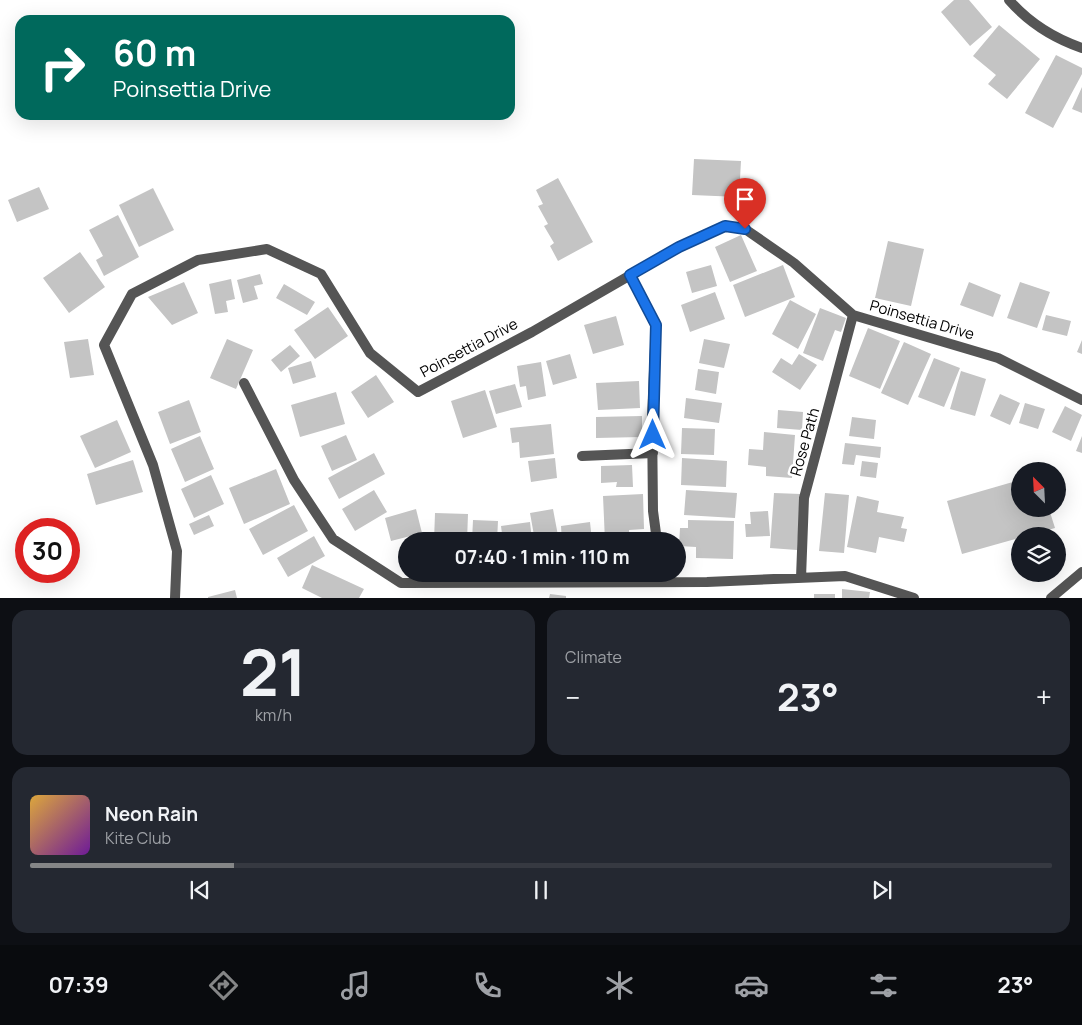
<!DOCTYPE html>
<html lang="en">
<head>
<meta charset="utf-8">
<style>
  :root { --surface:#171b24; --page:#242831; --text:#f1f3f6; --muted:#9ea1a6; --line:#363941; --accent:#858687 }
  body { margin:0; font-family:Manrope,sans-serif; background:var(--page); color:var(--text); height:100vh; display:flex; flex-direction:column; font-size:19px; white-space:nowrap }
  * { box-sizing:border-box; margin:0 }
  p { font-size:16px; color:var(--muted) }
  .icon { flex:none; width:28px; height:28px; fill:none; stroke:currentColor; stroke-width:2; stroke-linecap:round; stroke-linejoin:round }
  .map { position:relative; height:598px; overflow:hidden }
  .side { display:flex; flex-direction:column; gap:12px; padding:12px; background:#0d0f14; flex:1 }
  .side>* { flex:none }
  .guide { position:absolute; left:15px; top:15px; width:500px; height:105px; border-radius:15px; box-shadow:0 5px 20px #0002; background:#00695c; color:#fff; overflow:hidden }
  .needle { width:32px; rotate:336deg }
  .fabs { position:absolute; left:1011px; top:462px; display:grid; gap:10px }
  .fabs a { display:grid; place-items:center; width:55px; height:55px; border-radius:50%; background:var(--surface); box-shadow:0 5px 20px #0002; font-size:25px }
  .speed { position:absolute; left:15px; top:518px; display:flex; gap:10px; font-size:25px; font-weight:700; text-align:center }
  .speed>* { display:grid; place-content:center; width:65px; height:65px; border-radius:50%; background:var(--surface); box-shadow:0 5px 20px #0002; line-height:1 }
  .speed .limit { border:8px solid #d22; background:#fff; color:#111 }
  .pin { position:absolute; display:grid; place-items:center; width:42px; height:42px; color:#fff; margin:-51px -21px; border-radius:50% 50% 50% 0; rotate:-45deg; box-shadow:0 0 5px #0007 }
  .pin .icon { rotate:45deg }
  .me { position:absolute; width:55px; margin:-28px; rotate:0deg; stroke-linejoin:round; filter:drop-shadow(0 0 4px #0008) }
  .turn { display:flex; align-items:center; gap:18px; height:105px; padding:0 15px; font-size:22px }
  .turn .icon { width:65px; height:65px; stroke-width:2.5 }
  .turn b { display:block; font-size:35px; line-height:42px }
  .big { font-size:38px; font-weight:700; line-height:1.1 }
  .side .card { flex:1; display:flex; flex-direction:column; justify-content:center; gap:8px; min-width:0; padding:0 18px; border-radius:15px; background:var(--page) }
  .side .dial { align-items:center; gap:0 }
  .dial b { font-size:65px; line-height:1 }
  .song { display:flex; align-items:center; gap:15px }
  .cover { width:60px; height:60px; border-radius:8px; background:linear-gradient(135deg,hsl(40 70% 55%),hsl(280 70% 35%)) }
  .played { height:5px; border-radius:2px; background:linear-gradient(90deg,var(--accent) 20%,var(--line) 20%) }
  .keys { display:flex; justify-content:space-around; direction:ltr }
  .heat { display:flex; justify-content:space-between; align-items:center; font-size:28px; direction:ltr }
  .side .tiles { flex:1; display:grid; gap:12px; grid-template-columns:1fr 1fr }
  .card:last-child { grid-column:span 2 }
  .trip { position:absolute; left:398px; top:532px; width:288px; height:50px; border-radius:25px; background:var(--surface); box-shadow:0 5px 20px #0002; font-weight:700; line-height:50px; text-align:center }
  .dock { display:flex; height:80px; justify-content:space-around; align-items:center; background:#090b0e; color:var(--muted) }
  .dock .icon { width:35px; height:35px }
  .dock .active { color:var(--accent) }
  .dock b { font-size:22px; color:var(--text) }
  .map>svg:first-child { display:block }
  .building { fill:#c4c4c4 }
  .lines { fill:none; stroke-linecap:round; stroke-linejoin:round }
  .minor { stroke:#555; stroke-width:10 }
  .route-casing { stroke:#114b97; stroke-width:12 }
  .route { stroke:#1a73e8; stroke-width:9 }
  .labels { text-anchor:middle; stroke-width:5; stroke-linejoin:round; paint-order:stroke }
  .street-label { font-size:15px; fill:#000; stroke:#fff }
</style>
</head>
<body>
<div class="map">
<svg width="1082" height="598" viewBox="0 0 1082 598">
  <rect width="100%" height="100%" fill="#fff"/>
  <path class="building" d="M954,0H969L992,27L970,46L941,12Z
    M999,25L1040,59L1007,99L988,84L996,75L973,56Z
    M1056,55L1082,68V74L1053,128L1025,113Z
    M1082,87V113L1072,109Z
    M694,159L741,161L739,197L692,195Z
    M558,178L593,242L558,261L550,246L554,243L544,226L548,224L538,206L543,204L536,190Z
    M39,187L49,209L17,222L8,200Z
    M153,188L174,230L139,247L119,205Z
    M118,215L139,257L104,276L96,260L103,256L89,230Z
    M741,235L757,271L730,282L715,247Z
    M888,241L924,249L911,306L875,298Z
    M80,252L105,287L69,313L43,278Z
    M711,265L717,286L692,293L686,272Z
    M783,265L795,297L745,317L733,285Z
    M260,274L263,284L254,286L258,299L243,303L237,280Z
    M231,279L235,299L226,301L228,312L215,314L209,284Z
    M184,282L198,313L172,325L148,297Z
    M969,282L1001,295L993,317L960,305Z
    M1020,282L1050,292L1037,328L1007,318Z
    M284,284L315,302L307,315L276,298Z
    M715,292L725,319L690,332L681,305Z
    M790,300L816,314L798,349L772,334Z
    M328,307L348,336L315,359L294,330Z
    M820,308L846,318L841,332L835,330L823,361L803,353Z
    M1046,315L1071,321L1067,336L1042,330Z
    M616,316L624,345L593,354L584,325Z
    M868,328L900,341L880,389L849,376Z
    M88,339L94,375L70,378L64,342Z
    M227,339L253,350L236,389L210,378Z
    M704,339L730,344L724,368L699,363Z
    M1082,340V354L1077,352Z
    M904,342L931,354L908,405L881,393Z
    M290,345L300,356L281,372L271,360Z
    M570,354L577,378L553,385L546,361Z
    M799,354L817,365L800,390L772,372L781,358L792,365Z
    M934,358L960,368L944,407L918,397Z
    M311,361L316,377L293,384L288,368Z
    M541,362L546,396L528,400L526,386L520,387L517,366Z
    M698,369L719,372L716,394L695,390Z
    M961,371L986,379L975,416L950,409Z
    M376,375L394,402L368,418L351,392Z
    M639,381L640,408L598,410L596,383Z
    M515,384L522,407L496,414L489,391Z
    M485,390L497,427L463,438L451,401Z
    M336,392L345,424L300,437L291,405Z
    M1000,394L1020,403L1010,425L990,416Z
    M686,398L722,403L719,423L684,418Z
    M189,400L201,432L170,444L158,412Z
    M1025,403L1045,409L1038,429L1019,423Z
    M1065,406L1082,415L1071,441L1052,432Z
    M778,410L803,412L802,430L777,428Z
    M642,416V437L596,438V417Z
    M852,417L876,420L874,439L849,436Z
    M117,420L131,452L95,468L80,436Z
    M551,424L554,454L520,458L519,442L512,443L510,428Z
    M682,428L715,429L714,455L681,454Z
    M764,432L795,435L792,478L766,476V467L748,465L749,449L763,450Z
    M346,435L357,460L332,471L321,446Z
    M200,436L214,469L185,482L171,449Z
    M1082,436V453L1076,451Z
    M845,443L881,447L880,458L856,455L854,465L842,464Z
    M374,453L385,474L339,499L328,478Z
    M555,458L557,478L531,482L528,461Z
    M682,458L727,461L726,487L681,485Z
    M133,460L143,492L96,505L87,474Z
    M862,461L878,463L876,478L860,476Z
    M632,465L633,487H616L617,482L601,483V466Z
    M276,469L290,504L244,524L229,488Z
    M211,475L224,504L194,518L181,489Z
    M1020,480V509H1049L1055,528L962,554L947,501Z
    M1058,489L1062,504L1058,506Z
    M374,490L387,512L355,531L342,509Z
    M686,490L737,493L735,518L684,515Z
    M774,493L801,494L797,550L770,548Z
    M825,493L849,495L844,553L819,551Z
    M643,494L644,529L629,530V541H605L603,496Z
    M857,496L879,501L877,512L904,517L901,528L907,529L904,542L879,537L876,553L847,547Z
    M294,505L308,531L263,555L249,529Z
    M416,509L422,533L391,541L385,518Z
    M553,509L559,541H535L530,513Z
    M768,511L770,536L746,537L745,524H751L750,512Z
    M435,513L468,514L467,541H434Z
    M209,515L214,526L194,535L189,524Z
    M473,520L498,521L497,541H472Z
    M688,520L734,521L733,559L696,558V547L679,546L680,528H688Z
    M530,522L532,541H503L501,526Z
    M590,522L592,541H562L561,526Z
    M314,536L325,556L288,577L277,558Z
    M312,565L364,589L359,598H322L302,588Z
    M842,589L870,592L869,598H842Z
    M235,590L237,598H208V597Z
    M550,594L566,596V598H549Z
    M814,594H835V598H814Z"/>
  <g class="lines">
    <path class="minor" d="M1009,0C1030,24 1053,38 1082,48
      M630,275L656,325L652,417L653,511L657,541
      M244,383L294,480L333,539L401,583L707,582L845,576L914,598
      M582,456L653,453
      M801,578L804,498L853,315
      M175,598L177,551L153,465L104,345L132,294L198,260L267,249L321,274L370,353L418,392L532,332L679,247L725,226L745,229L794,263L853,315L998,358L1082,400
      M1051,598L1082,572"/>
  </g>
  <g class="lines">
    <g class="route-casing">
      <path id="route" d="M653,435L656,325L630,275L679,247L725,226L745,229"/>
    </g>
    <use href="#route" class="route"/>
  </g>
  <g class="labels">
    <g class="street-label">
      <text transform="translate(922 320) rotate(16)" y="5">Poinsettia Drive</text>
      <text transform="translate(469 348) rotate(-28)" y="5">Poinsettia Drive</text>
      <text transform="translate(805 442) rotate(-74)" y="5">Rose Path</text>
    </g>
  </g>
</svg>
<div class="fabs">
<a><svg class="needle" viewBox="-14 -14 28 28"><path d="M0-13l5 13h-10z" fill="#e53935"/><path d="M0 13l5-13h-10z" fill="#9ea1a6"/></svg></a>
<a><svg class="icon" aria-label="layers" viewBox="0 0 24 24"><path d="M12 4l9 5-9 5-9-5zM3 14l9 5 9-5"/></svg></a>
</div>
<div class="speed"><div class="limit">30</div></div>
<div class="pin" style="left:745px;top:229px;background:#d93025"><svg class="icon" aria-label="arrive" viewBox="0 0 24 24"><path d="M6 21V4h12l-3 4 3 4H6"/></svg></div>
<svg class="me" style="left:653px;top:435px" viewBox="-20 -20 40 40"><path d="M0-17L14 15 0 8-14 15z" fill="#1a73e8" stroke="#fff" stroke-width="4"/></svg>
<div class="trip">07:40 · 1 min · 110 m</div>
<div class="guide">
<div class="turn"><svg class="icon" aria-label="right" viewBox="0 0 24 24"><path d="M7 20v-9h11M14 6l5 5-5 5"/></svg><div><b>60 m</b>Poinsettia Drive</div></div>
</div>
</div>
<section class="side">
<div class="tiles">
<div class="card dial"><b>21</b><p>km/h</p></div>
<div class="card"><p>Climate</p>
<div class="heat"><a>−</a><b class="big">23°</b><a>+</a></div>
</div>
<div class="card">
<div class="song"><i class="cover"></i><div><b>Neon Rain</b><p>Kite Club</p></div></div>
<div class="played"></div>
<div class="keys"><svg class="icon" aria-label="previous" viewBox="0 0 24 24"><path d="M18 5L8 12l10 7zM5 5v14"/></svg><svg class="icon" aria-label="pause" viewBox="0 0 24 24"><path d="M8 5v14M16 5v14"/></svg><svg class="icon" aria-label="next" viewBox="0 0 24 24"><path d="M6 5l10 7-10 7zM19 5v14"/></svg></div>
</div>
</div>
</section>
<nav class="dock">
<b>07:39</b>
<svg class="icon active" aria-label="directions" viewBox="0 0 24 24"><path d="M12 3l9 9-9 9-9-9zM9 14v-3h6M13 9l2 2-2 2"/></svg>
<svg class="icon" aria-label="music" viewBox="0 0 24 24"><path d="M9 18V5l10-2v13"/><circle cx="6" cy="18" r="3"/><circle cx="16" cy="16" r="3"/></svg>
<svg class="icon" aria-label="phone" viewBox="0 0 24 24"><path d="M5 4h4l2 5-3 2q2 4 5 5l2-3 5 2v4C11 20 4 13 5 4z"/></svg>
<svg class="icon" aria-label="climate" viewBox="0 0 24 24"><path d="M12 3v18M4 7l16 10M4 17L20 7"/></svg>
<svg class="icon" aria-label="car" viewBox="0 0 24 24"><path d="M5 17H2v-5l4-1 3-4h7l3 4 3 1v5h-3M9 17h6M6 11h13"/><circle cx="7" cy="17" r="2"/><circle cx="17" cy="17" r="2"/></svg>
<svg class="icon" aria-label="filters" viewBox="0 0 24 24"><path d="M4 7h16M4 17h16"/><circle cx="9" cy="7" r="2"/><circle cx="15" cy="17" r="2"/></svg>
<b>23°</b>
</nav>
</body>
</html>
